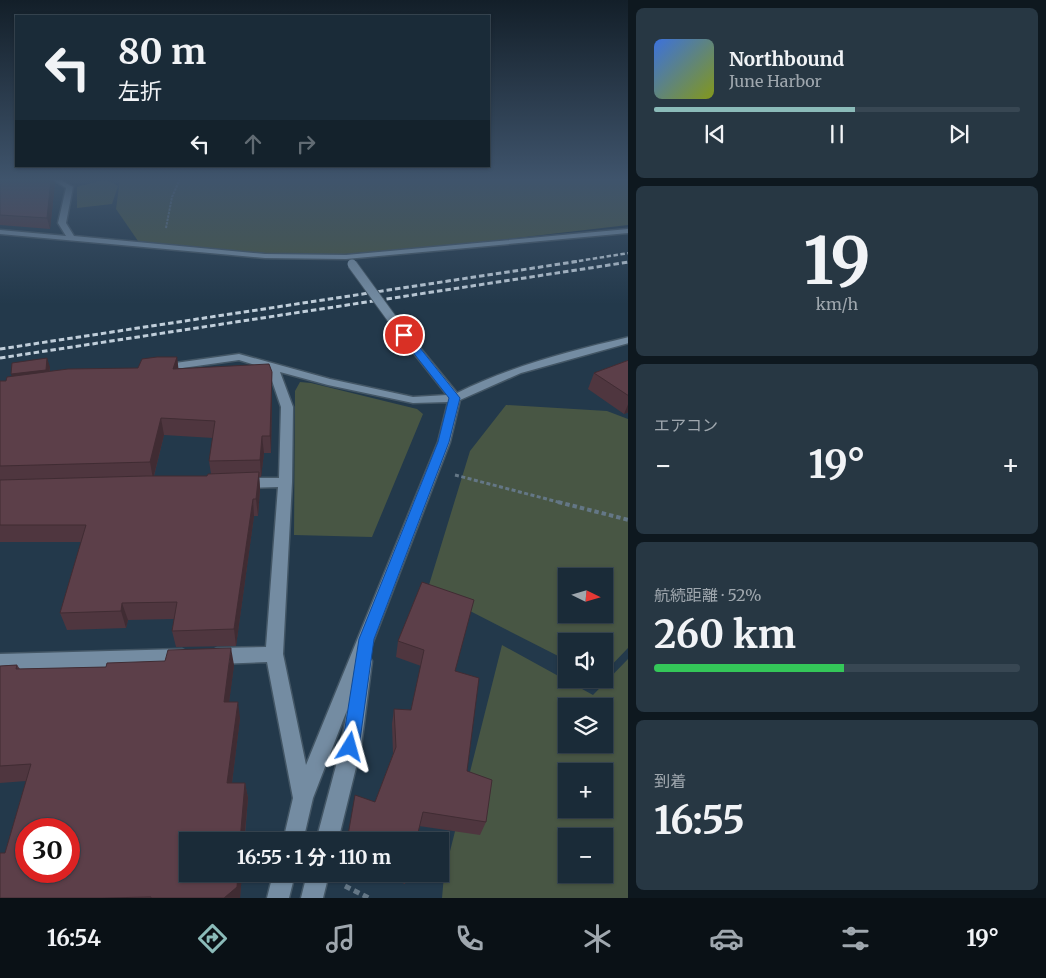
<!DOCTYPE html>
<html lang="ja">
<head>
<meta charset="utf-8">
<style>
  :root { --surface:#1a2b38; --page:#273743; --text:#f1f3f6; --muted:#9fa7ae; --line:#384753; --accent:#8bbbb9 }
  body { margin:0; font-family:Merriweather,"Noto Sans JP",serif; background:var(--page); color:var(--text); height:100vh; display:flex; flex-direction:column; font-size:19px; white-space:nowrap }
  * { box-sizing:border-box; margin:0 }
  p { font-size:16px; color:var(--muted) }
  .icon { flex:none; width:28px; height:28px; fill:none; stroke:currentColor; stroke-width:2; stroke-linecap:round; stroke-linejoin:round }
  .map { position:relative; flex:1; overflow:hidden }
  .panel { display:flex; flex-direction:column; gap:8px; padding:8px; background:#0e181f; width:418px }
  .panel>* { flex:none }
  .hud { position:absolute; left:15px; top:15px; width:475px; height:152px; border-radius:0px; box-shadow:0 1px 4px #0004,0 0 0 1px var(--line); background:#1a2b38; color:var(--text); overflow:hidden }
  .needle { width:32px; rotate:95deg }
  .tools { position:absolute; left:558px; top:568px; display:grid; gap:10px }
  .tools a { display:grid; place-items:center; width:55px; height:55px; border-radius:0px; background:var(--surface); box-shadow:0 1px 4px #0004,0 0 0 1px var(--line); font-size:25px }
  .speed { position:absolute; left:15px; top:818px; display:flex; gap:10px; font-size:25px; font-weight:700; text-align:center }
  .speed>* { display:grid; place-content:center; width:65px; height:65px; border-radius:50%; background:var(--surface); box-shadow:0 1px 4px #0004,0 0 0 1px var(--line); line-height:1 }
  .speed .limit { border:8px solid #d22; background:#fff; color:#111 }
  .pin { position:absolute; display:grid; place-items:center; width:42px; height:42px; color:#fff; margin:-21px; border:2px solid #fff; border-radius:50%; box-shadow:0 1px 5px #0007 }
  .me { position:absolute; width:55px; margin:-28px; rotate:8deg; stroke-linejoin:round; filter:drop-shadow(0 0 4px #0008) }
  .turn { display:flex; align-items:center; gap:18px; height:105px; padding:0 20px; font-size:22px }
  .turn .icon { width:65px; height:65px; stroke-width:2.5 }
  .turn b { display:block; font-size:35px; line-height:42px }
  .lanes { display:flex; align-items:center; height:48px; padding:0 20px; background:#0003; justify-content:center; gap:25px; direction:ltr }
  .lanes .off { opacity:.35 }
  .big { font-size:38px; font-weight:700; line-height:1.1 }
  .panel .card { flex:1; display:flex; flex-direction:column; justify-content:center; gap:8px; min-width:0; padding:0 18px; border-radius:8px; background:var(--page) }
  .panel .dial { align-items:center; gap:0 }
  .dial b { font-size:65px; line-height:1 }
  .song { display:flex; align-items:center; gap:15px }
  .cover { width:60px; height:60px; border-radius:8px; background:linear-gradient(135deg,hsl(220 70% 55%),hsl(70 70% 35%)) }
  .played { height:5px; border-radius:2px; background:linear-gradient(90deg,var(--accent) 55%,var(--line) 55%) }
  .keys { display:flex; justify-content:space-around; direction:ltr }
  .heat { display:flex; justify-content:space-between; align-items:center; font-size:28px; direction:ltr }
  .charge { height:8px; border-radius:4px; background:linear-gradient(90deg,#34c759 52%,var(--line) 0) }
  .trip { position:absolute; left:179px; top:832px; width:270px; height:50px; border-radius:0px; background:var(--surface); box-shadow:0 1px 4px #0004,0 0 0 1px var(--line); font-weight:700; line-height:50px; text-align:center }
  .dock { display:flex; height:80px; justify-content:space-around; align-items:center; background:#0a1116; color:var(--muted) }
  .dock .icon { width:35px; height:35px }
  .dock .active { color:var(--accent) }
  .dock b { font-size:22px; color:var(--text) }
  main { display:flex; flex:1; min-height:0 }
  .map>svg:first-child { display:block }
  .green { fill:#485644; fill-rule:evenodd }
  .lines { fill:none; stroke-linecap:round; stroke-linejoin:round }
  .street-casing { stroke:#435665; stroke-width:3 }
  .path-far3 { stroke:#647786; stroke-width:2; stroke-dasharray:2.5 1; stroke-linecap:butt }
  .path-far2 { stroke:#647786; stroke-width:3; stroke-dasharray:4 2.5; stroke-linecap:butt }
  .path-far1 { stroke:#647786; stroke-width:4; stroke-dasharray:4.5 3; stroke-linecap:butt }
  .path { stroke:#647786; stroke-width:5; stroke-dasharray:6 4; stroke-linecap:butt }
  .street { fill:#748ca2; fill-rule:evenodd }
  .rail-far1 { stroke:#c0ceda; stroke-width:2.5; stroke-dasharray:4.5 2.5; stroke-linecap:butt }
  .rail { stroke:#c0ceda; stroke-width:3; stroke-dasharray:5.5 3; stroke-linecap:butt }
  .street-bridge-casing { stroke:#435665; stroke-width:11; stroke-linecap:butt }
  .street-bridge { stroke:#748ca2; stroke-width:9 }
  .wall { fill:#4f363f; fill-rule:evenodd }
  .shaded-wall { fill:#402c33 }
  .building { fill:#5c3f49; stroke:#402c33; fill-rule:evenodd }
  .route { fill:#1a73e8; stroke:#114b97 }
</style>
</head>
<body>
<main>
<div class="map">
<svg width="629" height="898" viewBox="0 0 629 898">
  <rect width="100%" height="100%" fill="#23394b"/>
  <path class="green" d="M120,179H628V225L466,244L296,258L138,241L116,209Z
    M103,180L111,182L118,186L112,204L77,208V187Z
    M300,382L311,383L417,409L423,414L372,537L294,535L295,391Z
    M506,405L607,411L628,419V648L604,673V641H566V660L472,612L425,598L470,451ZM566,576H604V614H566Z
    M502,645L593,695L628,659V898H442L444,875ZM566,706H604V744H566ZM566,771H604V809H566ZM566,836H604V874H566Z"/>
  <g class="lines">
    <g class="street-casing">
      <path id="street" d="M52,179H59L73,187L66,223L74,236L265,254L346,255L629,229V233L346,259L265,258L0,234V230L66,236L58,223L66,188Z
        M395,320L398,321L457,393C511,366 570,351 629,337V343L521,373L460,400L450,442L368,655L372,661L361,747L338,841H316L341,747L347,710L313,798L303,841H283L293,798L267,662L217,664L211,661L208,656L211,651L217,648L266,647L278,487L242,488L237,486L235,483L237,480L242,478H279L281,407L268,369L239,360L161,371L156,368L161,365L239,354L330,379L413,397L447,395L390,323ZM280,372L328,385L413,403L448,402L438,442L306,765L283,654L292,482L293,407Z
        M182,649L188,652L191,657L188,662L182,665L0,670V654Z
        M273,874H295L289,898H267Z
        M307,874H329L323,898H301Z"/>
    </g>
    <path class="path-far3" d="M166,228L172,197L180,179"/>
    <path class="path-far2" d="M455,475L562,503"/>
    <path class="path-far1" d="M558,502L629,520"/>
    <path class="path" d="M345,886L369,898"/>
    <use href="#street" class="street"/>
    <path class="rail-far1" d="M572,262L629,253"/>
    <path class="rail" d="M0,349L580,261
      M0,358L629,262"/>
    <g class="street-bridge-casing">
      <path id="street-bridge" d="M352,264L395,323"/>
    </g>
    <use href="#street-bridge" class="street-bridge"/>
  </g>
  <path class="wall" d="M0,179H53L55,183L50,229L0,225Z
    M177,357L178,368L272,372V388L271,453H264L261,477H259L260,489L258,516H254L236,646L176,647L172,631L174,619L128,620L126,628L67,630L60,613L81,542H0V381H6L12,376L50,367V371L138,368ZM164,435L213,438L209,461L211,474L207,476H154Z
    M629,360V412L624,414L588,389L594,373Z
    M422,582L455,671L467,771L486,822L480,835L419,826L375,802L393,754L392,724L394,709L411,710L421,666L396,657L398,641Z
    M17,665L20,669L234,665L229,702L240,718L232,783H245L248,798L240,898H0L5,853L26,781L0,783V666Z
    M378,874H408L405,884Z"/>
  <path class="shaded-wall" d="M50,179H53L55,183L50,229L47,218Z
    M177,357L179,373L173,369Z
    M47,358L50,367L49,378L14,383L11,374Z
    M272,372V388L271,453L270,436Z
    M629,402V412L624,414Z
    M161,418L164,435L153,479L150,462Z
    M262,436L264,453L261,477L260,460Z
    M259,472L260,489L258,516L256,499Z
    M253,499L254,516L236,646L234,629Z
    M122,603L128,620L126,628L121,611Z
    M231,648L234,665L227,718L224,702Z
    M238,702L240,718L230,798L227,783Z
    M245,783L248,798L244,841H240Z
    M238,874H242L240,898H224Z"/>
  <path class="building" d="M0,179H51L47,218L0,215Z
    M157,357H177L173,369L269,364L272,372L270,436H262L260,460L209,461L215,421L161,418L150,462L0,466V381H6L7,377L68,369L138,368L142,359Z
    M47,358L46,370L11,374L12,363Z
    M629,360V396L594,373Z
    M259,472L256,499H253L234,629L172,631L177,602L122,603L121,611L60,613L86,525H0V480L146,476H207L208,474Z
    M422,582L474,600L455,671L479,678L467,771L492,780L486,822L423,812L416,841H347L355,795L375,802L396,747L394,709L411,710L424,650L398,641Z
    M231,648L224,702H238L227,783H245L240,841H188V874H238L237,887L224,898H151V897L103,898H0V853H5L31,764L0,766V666L17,665L16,669L106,667L107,663L165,661L168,650ZM26,829H69V871H26Z"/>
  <linearGradient id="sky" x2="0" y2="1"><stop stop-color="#131f29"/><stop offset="0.59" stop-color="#3f546c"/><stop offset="1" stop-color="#3f546c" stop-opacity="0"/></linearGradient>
  <rect width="629" height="304" fill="url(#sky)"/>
  <path class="route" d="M401,333H408L460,398L449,442L374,639L359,747L357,753L350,755L344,753L342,747L359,639L438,442L449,398L401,337Z"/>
</svg>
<div class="tools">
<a><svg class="needle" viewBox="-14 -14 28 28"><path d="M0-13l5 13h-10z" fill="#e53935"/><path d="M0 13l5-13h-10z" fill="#9fa7ae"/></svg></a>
<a><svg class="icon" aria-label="sound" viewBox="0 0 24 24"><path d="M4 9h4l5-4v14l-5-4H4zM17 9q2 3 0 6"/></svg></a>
<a><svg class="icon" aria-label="layers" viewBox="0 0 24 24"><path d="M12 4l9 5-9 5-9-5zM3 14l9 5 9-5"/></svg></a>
<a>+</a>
<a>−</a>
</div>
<div class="speed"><div class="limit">30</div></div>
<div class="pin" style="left:404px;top:335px;background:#d93025"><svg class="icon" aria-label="arrive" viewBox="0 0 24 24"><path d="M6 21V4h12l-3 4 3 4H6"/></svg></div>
<svg class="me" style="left:350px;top:747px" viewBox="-20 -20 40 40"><path d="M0-17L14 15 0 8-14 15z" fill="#1a73e8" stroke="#fff" stroke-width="4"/></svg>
<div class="trip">16:55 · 1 分 · 110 m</div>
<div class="hud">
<div class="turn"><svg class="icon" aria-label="left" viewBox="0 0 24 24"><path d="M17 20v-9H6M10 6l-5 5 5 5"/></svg><div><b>80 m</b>左折</div></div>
<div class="lanes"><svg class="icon" aria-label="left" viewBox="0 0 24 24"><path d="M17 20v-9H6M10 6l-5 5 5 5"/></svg><svg class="icon off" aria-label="ahead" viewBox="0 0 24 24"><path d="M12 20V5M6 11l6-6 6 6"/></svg><svg class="icon off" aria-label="right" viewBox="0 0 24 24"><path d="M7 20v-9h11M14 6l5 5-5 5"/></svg></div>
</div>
</div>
<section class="panel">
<div class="card">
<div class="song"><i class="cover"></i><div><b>Northbound</b><p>June Harbor</p></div></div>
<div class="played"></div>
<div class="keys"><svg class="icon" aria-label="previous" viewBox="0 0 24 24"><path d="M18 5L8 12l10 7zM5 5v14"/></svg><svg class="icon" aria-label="pause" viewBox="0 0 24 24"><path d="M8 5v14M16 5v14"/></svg><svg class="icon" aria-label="next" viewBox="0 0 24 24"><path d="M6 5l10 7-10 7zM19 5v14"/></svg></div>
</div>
<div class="card dial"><b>19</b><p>km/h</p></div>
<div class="card"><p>エアコン</p>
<div class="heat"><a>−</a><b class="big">19°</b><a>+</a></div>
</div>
<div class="card"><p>航続距離 · 52%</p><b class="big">260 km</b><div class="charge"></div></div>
<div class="card"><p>到着</p><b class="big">16:55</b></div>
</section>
</main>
<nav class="dock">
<b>16:54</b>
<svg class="icon active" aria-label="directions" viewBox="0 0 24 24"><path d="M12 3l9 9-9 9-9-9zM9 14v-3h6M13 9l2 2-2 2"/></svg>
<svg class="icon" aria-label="music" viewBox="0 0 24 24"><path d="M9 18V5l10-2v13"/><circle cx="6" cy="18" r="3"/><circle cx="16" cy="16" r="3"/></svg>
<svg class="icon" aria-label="phone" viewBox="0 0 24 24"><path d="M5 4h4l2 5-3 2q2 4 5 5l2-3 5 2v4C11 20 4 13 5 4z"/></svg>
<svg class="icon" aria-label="climate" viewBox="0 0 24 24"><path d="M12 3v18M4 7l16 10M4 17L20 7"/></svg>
<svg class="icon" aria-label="car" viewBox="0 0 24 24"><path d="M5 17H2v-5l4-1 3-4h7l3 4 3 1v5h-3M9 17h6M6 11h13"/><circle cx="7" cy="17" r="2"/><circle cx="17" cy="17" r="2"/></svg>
<svg class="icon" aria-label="filters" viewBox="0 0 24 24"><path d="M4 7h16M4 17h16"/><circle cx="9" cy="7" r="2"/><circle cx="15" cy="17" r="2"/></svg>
<b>19°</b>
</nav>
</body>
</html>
